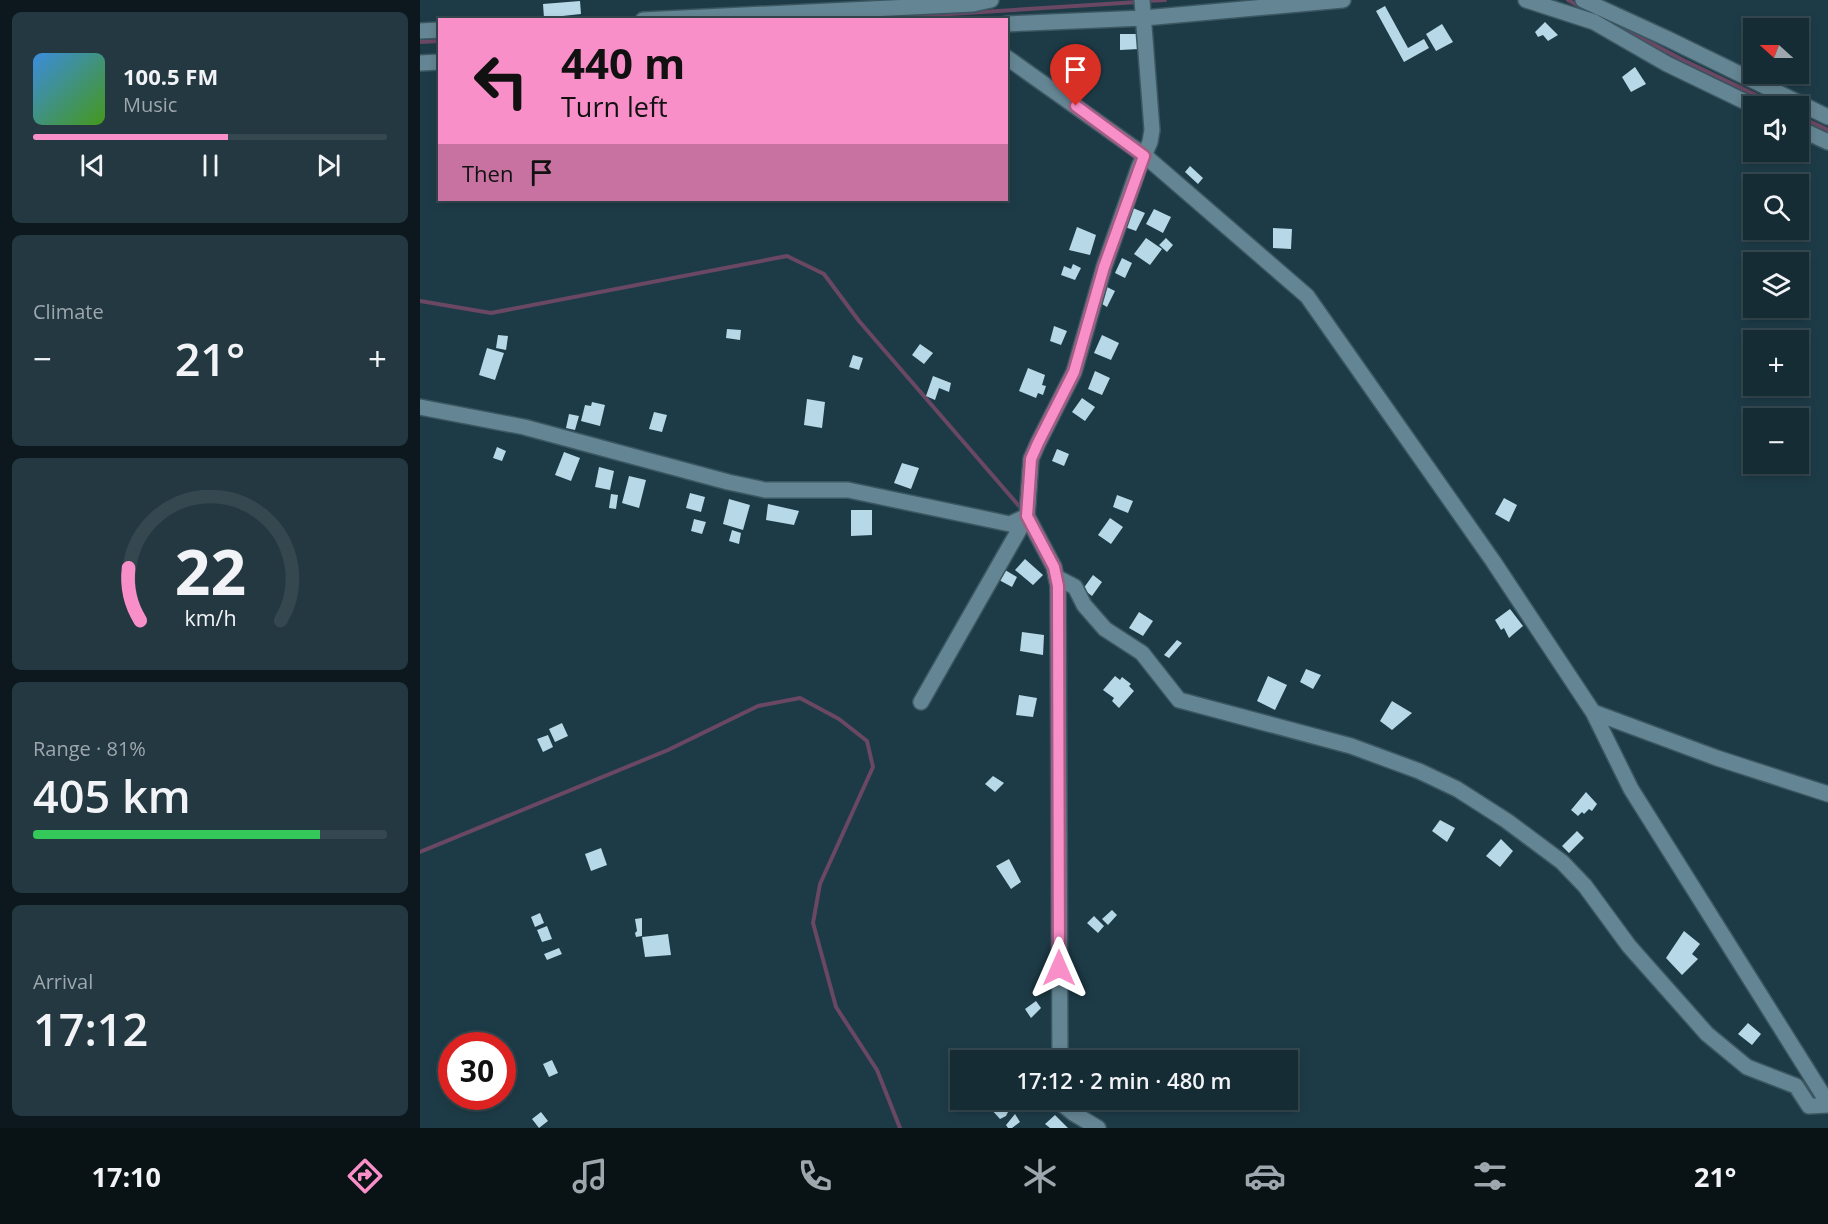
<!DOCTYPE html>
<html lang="en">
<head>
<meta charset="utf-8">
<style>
  :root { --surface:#162c35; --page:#233841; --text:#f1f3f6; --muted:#9ea7ad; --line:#354850; --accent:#f98fc9 }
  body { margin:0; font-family:"Open Sans",sans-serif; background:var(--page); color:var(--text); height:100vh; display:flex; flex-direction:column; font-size:22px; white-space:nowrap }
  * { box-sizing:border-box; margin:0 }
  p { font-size:20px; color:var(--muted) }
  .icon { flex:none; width:33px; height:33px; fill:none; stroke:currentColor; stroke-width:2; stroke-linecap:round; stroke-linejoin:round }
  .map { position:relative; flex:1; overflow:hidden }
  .drawer { display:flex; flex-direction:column; gap:12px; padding:12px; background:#0c181d; width:420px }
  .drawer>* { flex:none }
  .guide { position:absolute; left:18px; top:18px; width:570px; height:183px; border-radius:0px; box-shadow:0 3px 9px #0003,0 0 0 2px var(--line); background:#f98fc9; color:#111; overflow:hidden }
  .needle { width:39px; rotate:291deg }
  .tools { position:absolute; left:1323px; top:18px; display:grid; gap:12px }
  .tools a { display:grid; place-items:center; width:66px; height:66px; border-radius:0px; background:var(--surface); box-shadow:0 3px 9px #0003,0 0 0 2px var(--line); font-size:30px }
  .speed { position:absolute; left:18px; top:1032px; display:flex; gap:12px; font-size:30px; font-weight:700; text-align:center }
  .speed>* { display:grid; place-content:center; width:78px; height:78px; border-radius:50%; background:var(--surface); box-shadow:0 3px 9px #0003,0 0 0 2px var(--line); line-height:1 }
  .speed .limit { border:9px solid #d22; background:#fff; color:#111 }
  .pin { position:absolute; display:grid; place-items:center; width:51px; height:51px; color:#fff; margin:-62px -26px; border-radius:50% 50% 50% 0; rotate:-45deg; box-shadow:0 0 6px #0007 }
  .pin .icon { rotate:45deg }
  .me { position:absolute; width:66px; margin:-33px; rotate:0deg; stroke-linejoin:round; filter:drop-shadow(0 0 4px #0008) }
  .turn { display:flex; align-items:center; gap:21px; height:126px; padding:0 24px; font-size:27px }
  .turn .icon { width:78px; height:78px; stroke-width:2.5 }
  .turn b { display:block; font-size:42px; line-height:51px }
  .then { display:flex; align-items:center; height:57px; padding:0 24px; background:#0003; gap:12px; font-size:22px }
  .big { font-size:45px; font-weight:600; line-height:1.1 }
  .drawer .widget { flex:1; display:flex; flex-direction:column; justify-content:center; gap:9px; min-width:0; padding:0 21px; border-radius:9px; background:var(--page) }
  .drawer .dial { align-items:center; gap:0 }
  .dial svg { height:156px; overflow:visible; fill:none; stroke:var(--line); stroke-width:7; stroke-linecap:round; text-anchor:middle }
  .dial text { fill:var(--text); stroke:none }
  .song { display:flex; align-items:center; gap:18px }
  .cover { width:72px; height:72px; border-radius:9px; background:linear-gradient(135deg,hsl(210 70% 55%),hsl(100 70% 35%)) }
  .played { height:6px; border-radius:3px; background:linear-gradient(90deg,var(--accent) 55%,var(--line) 55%) }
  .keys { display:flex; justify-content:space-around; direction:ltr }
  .heat { display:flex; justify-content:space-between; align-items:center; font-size:33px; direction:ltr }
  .charge { height:9px; border-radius:4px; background:linear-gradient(90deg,#34c759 81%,var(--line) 0) }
  .trip { position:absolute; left:530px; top:1050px; width:348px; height:60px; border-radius:0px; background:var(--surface); box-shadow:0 3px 9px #0003,0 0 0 2px var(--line); font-weight:600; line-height:60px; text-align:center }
  .tab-bar { display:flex; height:96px; justify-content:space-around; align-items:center; background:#091215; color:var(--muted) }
  .tab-bar .icon { width:42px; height:42px }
  .tab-bar .on { color:var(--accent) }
  .tab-bar b { font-size:27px; color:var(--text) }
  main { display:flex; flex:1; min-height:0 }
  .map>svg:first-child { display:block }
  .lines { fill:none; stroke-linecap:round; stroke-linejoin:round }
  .stream { stroke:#6a4763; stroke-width:4 }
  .building { fill:#b6d8e7 }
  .minor-casing { stroke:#3b5762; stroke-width:18 }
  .minor { stroke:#648593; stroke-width:15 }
  .route-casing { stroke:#a25d83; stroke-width:15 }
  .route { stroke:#f98fc9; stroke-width:10 }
</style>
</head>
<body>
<main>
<section class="drawer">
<div class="widget">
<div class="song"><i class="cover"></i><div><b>100.5 FM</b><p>Music</p></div></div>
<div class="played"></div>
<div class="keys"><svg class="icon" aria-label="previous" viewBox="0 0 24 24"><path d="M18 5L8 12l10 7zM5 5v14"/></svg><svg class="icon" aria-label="pause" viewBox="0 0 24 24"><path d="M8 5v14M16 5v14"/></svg><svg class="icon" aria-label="next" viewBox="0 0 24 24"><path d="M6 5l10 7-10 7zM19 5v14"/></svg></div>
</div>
<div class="widget"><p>Climate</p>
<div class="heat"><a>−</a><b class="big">21°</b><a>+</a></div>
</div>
<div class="widget dial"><svg viewBox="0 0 100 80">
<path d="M14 69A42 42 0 1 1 86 69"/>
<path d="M14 69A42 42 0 0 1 8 42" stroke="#f98fc9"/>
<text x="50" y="56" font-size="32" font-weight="700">22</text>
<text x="50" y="72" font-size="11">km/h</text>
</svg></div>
<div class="widget"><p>Range · 81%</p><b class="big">405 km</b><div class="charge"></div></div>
<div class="widget"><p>Arrival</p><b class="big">17:12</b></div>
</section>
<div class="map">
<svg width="1408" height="1128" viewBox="0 0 1408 1128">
  <rect width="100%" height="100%" fill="#1d3b47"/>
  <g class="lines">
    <path class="stream" d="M1148,0L1161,7
      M726,1L745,0
      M1168,10L1263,60L1359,106
      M435,20L718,2
      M0,42L20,41
      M1378,116L1408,130
      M0,301L71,313L367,256L404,274L439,321L599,506
      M0,852L248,750L338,706L380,698L419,719L447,741L453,767L400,884L393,923L416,1007L457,1070L480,1128"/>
  </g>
  <path class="building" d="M160,1L161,14L124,18L123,4Z
    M965,6L988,48L1004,39L1009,48L984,62L956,11Z
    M1125,22L1138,35L1128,41L1123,35L1118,37L1115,32Z
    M1022,24L1033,42L1016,51L1006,34Z
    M700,34H717L719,49L700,50Z
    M1215,67L1226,84L1211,92L1202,77Z
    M770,166L783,178L778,184L765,172Z
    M713,208L725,213L716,231L705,227Z
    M734,209L751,217L743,233L726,224Z
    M657,227L676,235L670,255L649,250Z
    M853,228L872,229L871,249L853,248Z
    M726,238L742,249L730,265L714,254Z
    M746,238L753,245L747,252L739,245Z
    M702,258L712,263L705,278L695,273Z
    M653,264L661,268L655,280L641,275L644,266L651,269Z
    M685,286L695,291L687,307L677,301Z
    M634,326L647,331L641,345L630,341Z
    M307,329L321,330L320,340L306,338Z
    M78,335L88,336L86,350L76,348Z
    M682,335L699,343L691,360L674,353Z
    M500,344L513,353L504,364L492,355Z
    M67,348L84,353L75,380L59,375Z
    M433,355L443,358L439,370L429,367Z
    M608,368L625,375L622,385L626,386L623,395L618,393L616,398L599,391Z
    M675,371L690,378L682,395L668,389Z
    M513,376L531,383L529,392L519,388L515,400L506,396Z
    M662,398L675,407L665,421L652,412Z
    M387,399L405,402L402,428L384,425Z
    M172,402L185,405L180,426L161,421L165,405L171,406Z
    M234,412L247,415L242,432L229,429Z
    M149,414L159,416L155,430L146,428Z
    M77,447L86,451L82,461L73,458Z
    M637,449L649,454L644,466L632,461Z
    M144,452L160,458L151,481L135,475Z
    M482,463L499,468L491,489L474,483Z
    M179,467L194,471L190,490L175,487Z
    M209,476L226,480L219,508L202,503Z
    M270,493L285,497L281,512L266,508Z
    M191,494L198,495L196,509L189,508Z
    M697,495L713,501L708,513L693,507Z
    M1084,498L1097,505L1089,522L1075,514Z
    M309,499L330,505L323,530L303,524Z
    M348,504L379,511L374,525L346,520Z
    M431,510H452V535L431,536Z
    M690,518L703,527L691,544L678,535Z
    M274,519L286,522L282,534L271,531Z
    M312,530L321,533L319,544L309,541Z
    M605,559L623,575L613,585L595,570Z
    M585,570L597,577L592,587L579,580Z
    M673,575L682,582L672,596L663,589Z
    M1090,609L1103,626L1089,638L1084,628L1081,630L1075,620Z
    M719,612L733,621L723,636L709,628Z
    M602,632L624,635L623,655L600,651Z
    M757,640L762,643L749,658L744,655Z
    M886,669L901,675L893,689L880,682Z
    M695,676L700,680L702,677L711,684L709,686L714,691L699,708L692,701L694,698L683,690Z
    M848,676L867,685L855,710L837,701Z
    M599,695L617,698L613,717L596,715Z
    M972,701L992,713L972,730L960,721Z
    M142,723L148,736L135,742L129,729Z
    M128,735L133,747L123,752L117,739Z
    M573,776L584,783L575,792L565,784Z
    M1166,792L1177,804L1172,811L1169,809L1164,814L1162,812L1158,816L1151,810Z
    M1020,820L1035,828L1027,842L1012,831Z
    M1157,831L1164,838L1149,853L1142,846Z
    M1081,839L1093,851L1080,867L1066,856Z
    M181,848L187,865L171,871L165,854Z
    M589,859L601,882L591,889L576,866Z
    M692,910L697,915L688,925L682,919Z
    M120,913L124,923L115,927L111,917Z
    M674,916L684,926L678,933L667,923Z
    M222,918V936L216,937L215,933L217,931L215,919Z
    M127,926L132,939L122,942L117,930Z
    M1264,931L1280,944L1272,954L1278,959L1262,975L1246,958Z
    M248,934L251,955L225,957L222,937Z
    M139,948L142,954L127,960L124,954Z
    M616,1001L621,1008L611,1018L605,1009Z
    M1328,1023L1341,1034L1332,1045L1318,1034Z
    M132,1060L138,1073L129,1077L123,1064Z
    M578,1102L588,1112L586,1116L580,1119L571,1109Z
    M121,1112L128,1121L119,1128L112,1119Z
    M595,1114L600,1122L592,1128H588L586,1125Z
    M635,1115L648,1128H630L625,1124Z"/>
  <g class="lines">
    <g class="minor-casing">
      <path id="minor" d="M1106,0L1174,22L1247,64L1334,106
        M1163,0L1248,39L1408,117
        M223,20L553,4L571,0
        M586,24L724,18L923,0
        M0,31L20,30
        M586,57L724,155L887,296L1073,561L1173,712L1211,789L1408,1103
        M0,63L20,62
        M1378,128L1408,142
        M0,407L104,427L308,482L345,490H428L590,524L607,516L611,459L618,443L654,372L684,267L719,167L730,142L732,130L722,0
        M607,516L634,567L638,586L640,1060
        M636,577L655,587L664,605L685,629L722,653L759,700L931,746L999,771L1037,789L1087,821L1142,862L1165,886L1209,946L1287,1034L1327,1067L1376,1086L1389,1106L1408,1105
        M501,702L607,516
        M1173,712L1297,758L1408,794
        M642,1100V1104L653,1113L678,1128"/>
    </g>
    <use href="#minor" class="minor"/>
  </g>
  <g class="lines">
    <g class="route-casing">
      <path id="route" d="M639,968L638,586L634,567L607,516L611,459L618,443L654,372L684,267L724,156L656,106"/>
    </g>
    <use href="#route" class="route"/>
  </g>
</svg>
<div class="tools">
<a><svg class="needle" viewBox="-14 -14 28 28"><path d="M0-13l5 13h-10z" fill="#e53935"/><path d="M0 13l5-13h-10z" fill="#9ea7ad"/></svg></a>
<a><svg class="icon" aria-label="sound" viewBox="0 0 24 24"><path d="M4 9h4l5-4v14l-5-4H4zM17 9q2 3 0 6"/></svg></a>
<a><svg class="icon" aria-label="search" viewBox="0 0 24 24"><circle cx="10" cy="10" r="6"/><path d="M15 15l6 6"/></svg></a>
<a><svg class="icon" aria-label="layers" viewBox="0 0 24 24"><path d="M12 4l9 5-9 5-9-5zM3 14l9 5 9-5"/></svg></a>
<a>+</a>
<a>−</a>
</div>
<div class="speed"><div class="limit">30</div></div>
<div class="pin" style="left:656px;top:106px;background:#d93025"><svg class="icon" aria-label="arrive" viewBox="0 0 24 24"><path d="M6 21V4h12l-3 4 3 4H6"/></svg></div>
<svg class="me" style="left:639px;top:968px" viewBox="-20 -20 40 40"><path d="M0-17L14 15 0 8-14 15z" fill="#f98fc9" stroke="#fff" stroke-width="4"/></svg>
<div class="trip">17:12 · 2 min · 480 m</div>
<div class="guide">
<div class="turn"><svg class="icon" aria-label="left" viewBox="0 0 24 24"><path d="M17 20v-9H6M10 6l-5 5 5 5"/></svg><div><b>440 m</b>Turn left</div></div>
<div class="then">Then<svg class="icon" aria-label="arrive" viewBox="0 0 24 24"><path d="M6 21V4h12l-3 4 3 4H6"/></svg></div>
</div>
</div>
</main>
<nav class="tab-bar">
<b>17:10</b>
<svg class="icon on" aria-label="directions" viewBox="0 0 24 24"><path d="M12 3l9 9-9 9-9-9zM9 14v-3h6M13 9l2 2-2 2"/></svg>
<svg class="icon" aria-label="music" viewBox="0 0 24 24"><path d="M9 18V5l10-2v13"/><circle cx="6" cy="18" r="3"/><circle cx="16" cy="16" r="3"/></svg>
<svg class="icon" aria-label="phone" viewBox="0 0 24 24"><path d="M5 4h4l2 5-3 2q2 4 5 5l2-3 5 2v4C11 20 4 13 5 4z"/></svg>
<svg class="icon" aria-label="climate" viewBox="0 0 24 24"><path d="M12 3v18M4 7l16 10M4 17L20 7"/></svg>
<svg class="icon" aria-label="car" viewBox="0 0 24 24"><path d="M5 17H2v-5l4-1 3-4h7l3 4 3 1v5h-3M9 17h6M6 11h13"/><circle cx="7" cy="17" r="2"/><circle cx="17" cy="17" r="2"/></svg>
<svg class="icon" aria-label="filters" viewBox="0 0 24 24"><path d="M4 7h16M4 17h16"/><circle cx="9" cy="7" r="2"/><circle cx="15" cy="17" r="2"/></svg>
<b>21°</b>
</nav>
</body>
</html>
